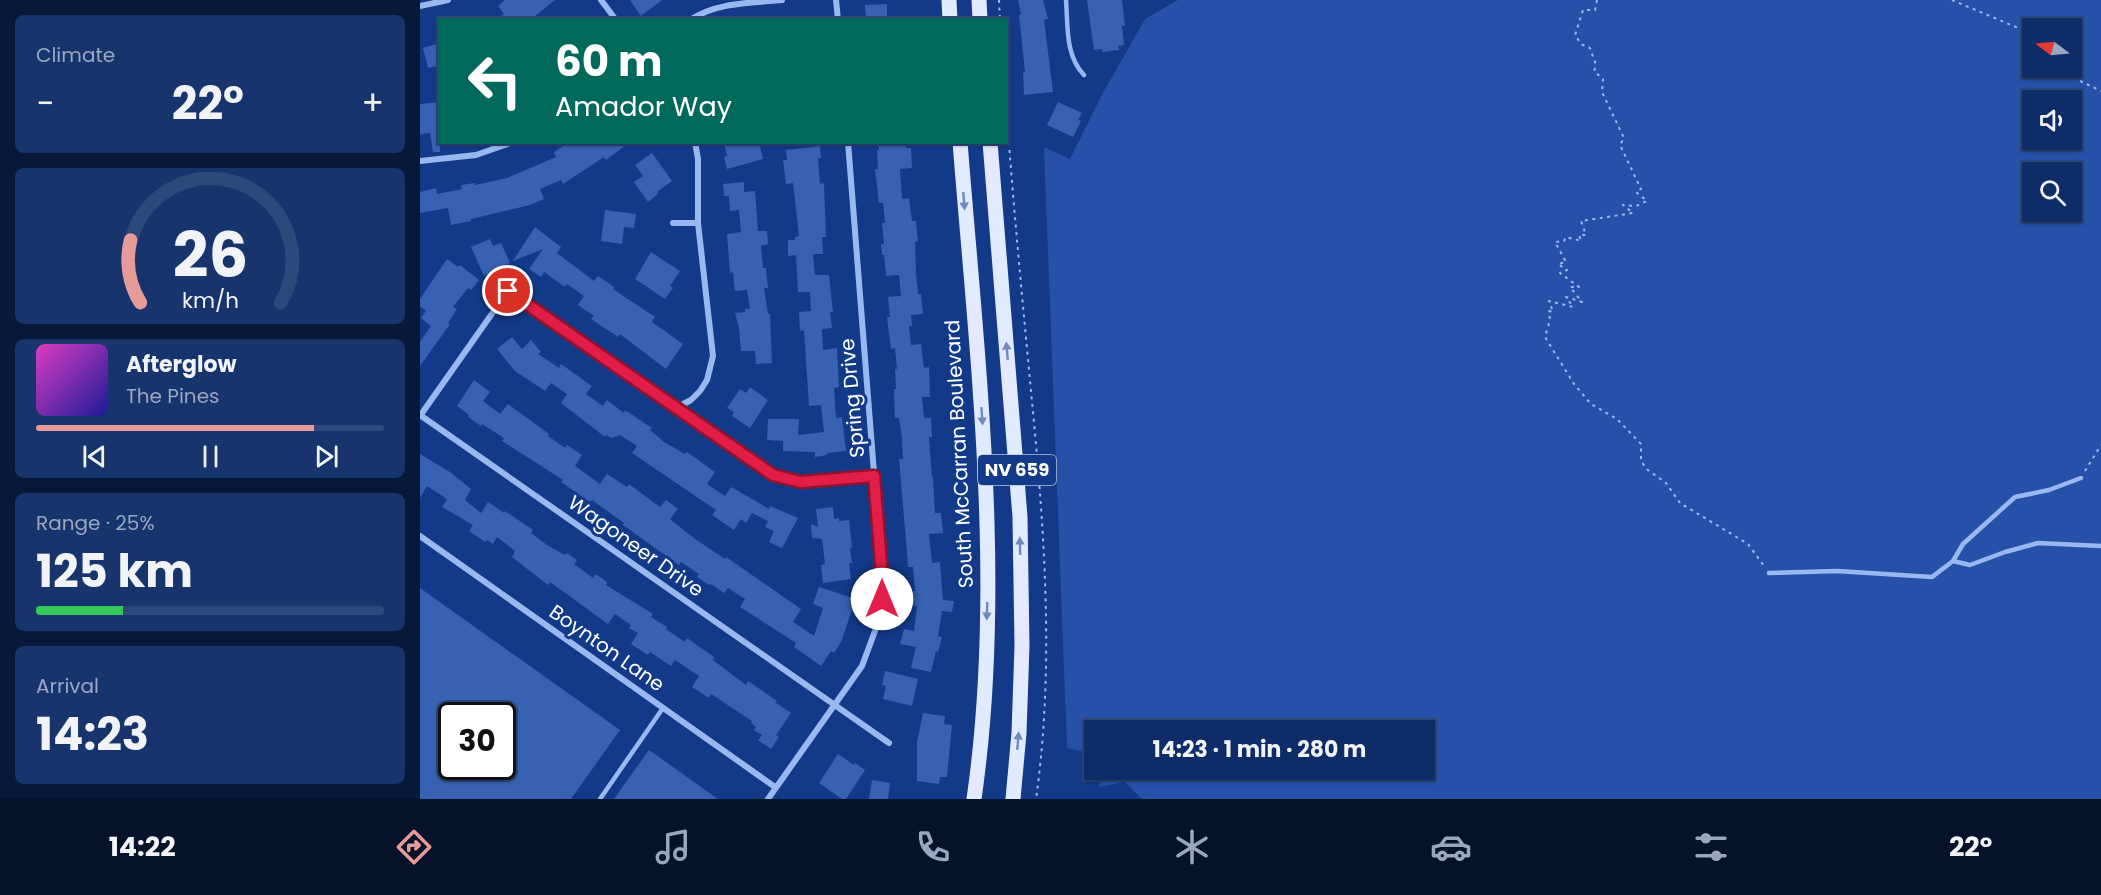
<!DOCTYPE html>
<html lang="en">
<head>
<meta charset="utf-8">
<style>
  :root { --surface:#0e2c67; --page:#17346d; --text:#f1f3f6; --muted:#9ba7c0; --line:#2e487b; --accent:#e69b98 }
  body { margin:0; font-family:Poppins,sans-serif; background:var(--page); color:var(--text); height:100vh; display:flex; flex-direction:column; font-size:22px; white-space:nowrap }
  * { box-sizing:border-box; margin:0 }
  p { font-size:20px; color:var(--muted) }
  .icon { flex:none; width:33px; height:33px; fill:none; stroke:currentColor; stroke-width:2; stroke-linecap:round; stroke-linejoin:round }
  .map { position:relative; flex:1; overflow:hidden }
  .drawer { display:flex; flex-direction:column; gap:15px; padding:15px; background:#081839; width:420px }
  .drawer>* { flex:none }
  .banner { position:absolute; left:18px; top:18px; width:570px; height:126px; border-radius:0px; box-shadow:0 2px 4px #0004,0 0 0 2px var(--line); background:#00695c; color:#fff; overflow:hidden }
  .needle { width:39px; rotate:286deg }
  .buttons { position:absolute; left:1602px; top:18px; display:grid; gap:12px }
  .buttons a { display:grid; place-items:center; width:60px; height:60px; border-radius:0px; background:var(--surface); box-shadow:0 2px 4px #0004,0 0 0 2px var(--line); font-size:30px }
  .speed { position:absolute; left:18px; top:702px; display:flex; gap:12px; font-size:30px; font-weight:700; text-align:center }
  .speed>* { display:grid; place-content:center; width:78px; height:78px; border-radius:50%; background:var(--surface); box-shadow:0 2px 4px #0004,0 0 0 2px var(--line); line-height:1 }
  .speed .limit { border:3px solid #111; border-radius:9px; background:#fff; color:#111 }
  .pin { position:absolute; display:grid; place-items:center; width:51px; height:51px; color:#fff; margin:-26px; border:3px solid #fff; border-radius:50%; box-shadow:0 2px 6px #0007 }
  .me { position:absolute; width:66px; margin:-33px; rotate:0deg; stroke-linejoin:round; filter:drop-shadow(0 0 4px #0008) }
  .turn { display:flex; align-items:center; gap:21px; height:126px; padding:0 18px; font-size:27px }
  .turn .icon { width:78px; height:78px; stroke-width:2.5 }
  .turn b { display:block; font-size:42px; line-height:51px }
  .big { font-size:45px; font-weight:700; line-height:1.1 }
  .drawer .widget { flex:1; display:flex; flex-direction:column; justify-content:center; gap:9px; min-width:0; padding:0 21px; border-radius:9px; background:var(--page) }
  .drawer .dial { align-items:center; gap:0 }
  .dial svg { height:156px; overflow:visible; fill:none; stroke:var(--line); stroke-width:7; stroke-linecap:round; text-anchor:middle }
  .dial text { fill:var(--text); stroke:none }
  .song { display:flex; align-items:center; gap:18px }
  .cover { width:72px; height:72px; border-radius:9px; background:linear-gradient(135deg,hsl(310 70% 55%),hsl(240 70% 35%)) }
  .played { height:6px; border-radius:3px; background:linear-gradient(90deg,var(--accent) 80%,var(--line) 80%) }
  .keys { display:flex; justify-content:space-around; direction:ltr }
  .heat { display:flex; justify-content:space-between; align-items:center; font-size:33px; direction:ltr }
  .charge { height:9px; border-radius:4px; background:linear-gradient(90deg,#34c759 25%,var(--line) 0) }
  .trip { position:absolute; left:664px; top:720px; width:351px; height:60px; border-radius:0px; background:var(--surface); box-shadow:0 2px 4px #0004,0 0 0 2px var(--line); font-weight:700; line-height:60px; text-align:center }
  .tabs { display:flex; height:96px; justify-content:space-around; align-items:center; background:#061229; color:var(--muted) }
  .tabs .icon { width:42px; height:42px }
  .tabs .on { color:var(--accent) }
  .tabs b { font-size:27px; color:var(--text) }
  main { display:flex; flex:1; min-height:0 }
  .map>svg:first-child { display:block }
  .green { fill:#2552a8; fill-rule:evenodd }
  .building { fill:#3761b1; fill-rule:evenodd }
  .lines { fill:none; stroke-linecap:round; stroke-linejoin:round }
  .path { stroke:#9ab8f0; stroke-width:2; stroke-dasharray:3 4.5; stroke-linecap:butt }
  .lane { stroke:#9ab8f0; stroke-width:4.5 }
  .street { stroke:#9ab8f0; stroke-width:6 }
  .primary { stroke:#e2eaff; stroke-width:15 }
  .oneway { fill:#7089be }
  .route-casing { stroke:#92132f; stroke-width:15 }
  .route { stroke:#e11d48; stroke-width:10 }
  .labels { text-anchor:middle; stroke-width:6; stroke-linejoin:round; paint-order:stroke }
  .shield { fill:#133a89; stroke:#b8c4dc; stroke-width:1.5 }
  .shield-label { font-size:18px; font-weight:bold; fill:#fff }
  .street-label { font-size:20px; fill:#fff; stroke:#133a89 }
</style>
</head>
<body>
<main>
<section class="drawer">
<div class="widget"><p>Climate</p>
<div class="heat"><a>−</a><b class="big">22°</b><a>+</a></div>
</div>
<div class="widget dial"><svg viewBox="0 0 100 80">
<path d="M14 69A42 42 0 1 1 86 69"/>
<path d="M14 69A42 42 0 0 1 9 37" stroke="#e69b98"/>
<text x="50" y="56" font-size="32" font-weight="700">26</text>
<text x="50" y="72" font-size="11">km/h</text>
</svg></div>
<div class="widget">
<div class="song"><i class="cover"></i><div><b>Afterglow</b><p>The Pines</p></div></div>
<div class="played"></div>
<div class="keys"><svg class="icon" aria-label="previous" viewBox="0 0 24 24"><path d="M18 5L8 12l10 7zM5 5v14"/></svg><svg class="icon" aria-label="pause" viewBox="0 0 24 24"><path d="M8 5v14M16 5v14"/></svg><svg class="icon" aria-label="next" viewBox="0 0 24 24"><path d="M6 5l10 7-10 7zM19 5v14"/></svg></div>
</div>
<div class="widget"><p>Range · 25%</p><b class="big">125 km</b><div class="charge"></div></div>
<div class="widget"><p>Arrival</p><b class="big">14:23</b></div>
</section>
<div class="map">
<svg width="1681" height="799" viewBox="0 0 1681 799">
  <rect width="100%" height="100%" fill="#133a89"/>
  <path class="green" d="M758,0H1681V799H722L705,782L679,787L683,770H1005V730H675V754L647,748L624,147L650,159L683,93L725,19ZM1612,28H1652V68H1612ZM1612,100H1652V140H1612ZM1612,172H1652V212H1612Z"/>
  <path class="building" d="M85,0H135L110,20H76L84,14L78,6Z
    M210,0H242L221,16Z
    M598,0H623L628,19L624,20L633,92L604,95L603,72H605L599,15L601,14Z
    M667,0H702L705,26H702L704,45L698,46L699,50L682,52V49L674,50Z
    M467,4V20H446L445,5Z
    M20,43V65L8,68L3,48Z
    M20,102V152H13L10,133L0,134V104Z
    M638,102L662,113L658,120L661,121L653,137L627,125Z
    M149,142H210L186,160L184,157L143,184L141,180L120,189L124,199L110,205L51,219V221L31,225L28,208L0,213V192L16,188L17,194L42,189L41,185L55,183V185L87,178L136,157L134,152Z
    M304,142H339L343,159L307,169L304,157L307,156Z
    M459,142H485L486,148H491L492,168L480,169L482,199L489,198L492,221H496L498,241L495,242L496,273L498,294H501L503,314L491,315L492,326H489L491,345L501,344L504,368L509,367L510,397H502L504,418H511L512,437H509L512,477H513L515,513H521L523,533L509,534L512,563L520,562L523,600L534,601L532,612L522,611L518,636L522,637L518,652L516,651L511,672L491,668L496,647L480,644L484,629L494,631L497,606L488,605L490,591H495L493,567H488L487,553L479,459H483L482,438L479,418H475L474,389H476L475,369H477L475,348L471,349L467,317H470L468,297L481,296L479,275L466,276L464,255H462L461,244H464L462,223H465L463,203H459L455,169H458L457,150H459Z
    M400,146L401,158H398L400,184L404,183L406,237H402L403,254H393L395,275H409L413,312H410L412,328L402,329L403,350L417,348L419,387L414,388L416,418L422,417L426,451L407,453V455L395,457V452L363,451V441L347,440L348,419H379L378,435L404,432L401,405L389,406L384,330L380,331L379,312L391,311L390,292H378L376,255L368,256V240H375V237L379,236L373,183L366,184L363,160H367L366,150Z
    M232,153L252,181L237,192L238,194L228,202L214,182L223,176L215,165Z
    M324,182V192L335,191L338,231H347L348,244L341,246L343,268H346L348,288H344L348,314H350L352,363L336,364L335,351H321L319,328L315,313L325,312V309H330L327,290L315,291L313,272L310,273L307,234L321,232L319,210L310,211L309,196H304L303,184Z
    M185,210L216,214L214,228L204,227L202,244L181,241Z
    M115,227L141,247L137,253L174,281L178,276L194,287L193,289L235,317L232,322L263,344L246,369L200,334L198,337L171,319L174,316L158,305L164,296L147,284L145,287L124,272L121,277L109,269L123,249L93,261Z
    M70,239L73,246L81,243L90,263L64,276L51,247Z
    M231,252L260,271L250,286L253,288L245,299L215,279Z
    M27,259L38,267L40,265L59,280L51,290L48,288L33,307L37,309L28,323L30,324L0,366V342L11,326L1,318L6,311L0,306V299Z
    M92,337L102,349L111,340L121,352L118,354L139,368L141,364L172,386L166,394L183,406L187,400L204,413L205,410L232,428L230,430L244,442L265,454L267,452L295,472L287,484L305,496L311,487L349,509L350,506L378,518L362,548L349,542L354,531L345,527L348,521L332,513L326,523L321,519L314,530L292,515L296,510L212,453L217,446L200,435L191,438L186,435L185,437L141,403L147,394L131,383L125,391L95,371L77,349Z
    M54,380L70,392L63,401L80,414L88,404L129,434L128,436L145,448L147,445L162,455L155,466L180,484L187,474L207,487L209,484L240,507L246,500L258,509L250,519L275,539L305,559L306,557L381,609L373,622L394,636L403,608L393,604L399,587L433,598L430,606L433,607L421,642L414,653L411,651L401,666L374,647L376,643L320,607L325,599L308,588L304,593L291,584L289,585L277,577L279,574L261,562L259,565L203,525L204,523L172,500L170,502L141,482L143,480L82,441L84,438L62,424L61,426L48,417L49,415L37,406Z
    M330,387L348,400L330,428L312,416L314,412L307,408L320,389L326,393Z
    M0,454L30,472L51,489L45,500L61,513L68,502L84,513L85,511L113,530L111,533L127,545L145,555L147,553L157,560L154,564L173,578L176,574L187,582L186,585L233,614L231,617L247,627L246,629L265,642L267,638L294,657L293,660L326,685L328,681L357,701L355,702L371,713L356,735L359,737L351,749L338,740L342,735L334,730L336,727L331,723L332,721L291,694L289,698L272,687L279,676L255,660L251,666L230,652L228,655L211,644L218,633L209,628L211,625L195,614L188,624L130,582L128,585L92,557L95,551L77,537L73,544L67,540L65,542L49,531L53,525L22,507L27,500L24,497L7,486L0,498Z
    M413,507L414,519L419,518V521L429,520L432,547L430,548L432,563H429L431,579L403,583L401,565L405,564L402,539L392,538L391,524L398,527L396,509Z
    M0,588L200,730L151,799H0ZM32,716H82V766H32Z
    M465,671L498,679L492,706L463,699L466,686L462,685Z
    M503,713L525,716L524,724L532,725L527,777H520L519,784L497,781V742Z
    M229,750L298,799H194Z
    M418,754L434,765L435,763L445,770L426,799H422L399,783Z
    M452,780L470,783L468,799H449Z"/>
  <g class="lines">
    <path class="path" d="M579,0L580,20
      M1177,0L1175,10H1163L1155,35L1161,44L1170,48L1176,65L1174,71L1183,79L1182,92L1204,138L1200,145L1221,189L1216,192L1227,201L1216,206L1203,205L1213,213L1161,221L1166,235H1159L1161,241L1146,237L1144,241L1135,242L1146,262L1138,264L1147,270L1140,273L1159,287H1150L1162,302L1146,297L1153,307L1129,301L1133,312L1129,311L1130,320L1125,337L1154,384L1171,404L1197,419L1221,444V459L1225,468L1246,483L1260,503L1328,544L1344,566
      M1532,0L1603,30L1612,44
      M1633,68L1681,91
      M586,105C593,201 602,296 611,391C624,526 635,664 616,799
      M1665,471L1681,445"/>
    <path class="lane" d="M646,0C648,26 645,55 664,75
      M1533,561L1550,565L1585,552L1618,543L1681,546
      M1349,573L1417,571L1512,577L1533,561L1543,544L1595,497L1629,490L1661,478
      M180,799L243,708"/>
    <path class="street" d="M181,0L196,20
      M416,0L418,20
      M0,6L28,0
      M270,20C297,2 331,3 362,0
      M275,142L278,159V223
      M0,161L56,155L93,142
      M253,223H278L293,356L287,380L280,391L271,400L256,408
      M0,415L469,743
      M0,416L88,291L353,475L381,482L455,476
      M0,536L355,787
      M348,799L442,666L458,623L462,599V575L428,142"/>
    <path class="primary" d="M529,0L530,20
      M559,0L560,20
      M540,142C557,358 585,584 554,799
      M570,142L600,517L602,646L599,733L593,799"/>
  </g>
  <defs><path id="oneway-solid" d="M-6-.8H1V-3.2L6.5 0L1 3.2V.8H-6Z" transform="scale(1.5)"/></defs>
  <g class="oneway">
    <use href="#oneway-solid" transform="translate(544 201) rotate(85)"/>
    <use href="#oneway-solid" transform="translate(587 351) rotate(-95)"/>
    <use href="#oneway-solid" transform="translate(562 416) rotate(86)"/>
    <use href="#oneway-solid" transform="translate(600 546) rotate(-91)"/>
    <use href="#oneway-solid" transform="translate(567 611) rotate(92)"/>
    <use href="#oneway-solid" transform="translate(598 741) rotate(-85)"/>
  </g>
  <g class="lines">
    <g class="route-casing">
      <path id="route" d="M88,291L353,475L381,482L454,476L462,575V599"/>
    </g>
    <use href="#route" class="route"/>
  </g>
  <g class="labels">
    <rect class="shield" x="558" y="455" width="78" height="30" rx="4.5"/>
    <g class="shield-label">
      <text x="597" y="476">NV 659</text>
    </g>
    <g class="street-label">
      <text transform="translate(432 398) rotate(-95)" y="7">Spring Drive</text>
      <text transform="translate(539 454) rotate(-93)" y="7">South McCarran Boulevard</text>
      <text transform="translate(216 546) rotate(35)" y="7">Wagoneer Drive</text>
      <text transform="translate(187 648) rotate(35)" y="7">Boynton Lane</text>
    </g>
  </g>
</svg>
<div class="buttons">
<a><svg class="needle" viewBox="-14 -14 28 28"><path d="M0-13l5 13h-10z" fill="#e53935"/><path d="M0 13l5-13h-10z" fill="#9ba7c0"/></svg></a>
<a><svg class="icon" aria-label="sound" viewBox="0 0 24 24"><path d="M4 9h4l5-4v14l-5-4H4zM17 9q2 3 0 6"/></svg></a>
<a><svg class="icon" aria-label="search" viewBox="0 0 24 24"><circle cx="10" cy="10" r="6"/><path d="M15 15l6 6"/></svg></a>
</div>
<div class="speed"><div class="limit">30</div></div>
<div class="pin" style="left:88px;top:291px;background:#d93025"><svg class="icon" aria-label="arrive" viewBox="0 0 24 24"><path d="M6 21V4h12l-3 4 3 4H6"/></svg></div>
<svg class="me" style="left:462px;top:599px" viewBox="-20 -20 40 40"><circle r="19" fill="#fff"/><path d="M0-13L10 11 0 6-10 11z" fill="#e11d48"/></svg>
<div class="trip">14:23 · 1 min · 280 m</div>
<div class="banner">
<div class="turn"><svg class="icon" aria-label="left" viewBox="0 0 24 24"><path d="M17 20v-9H6M10 6l-5 5 5 5"/></svg><div><b>60 m</b>Amador Way</div></div>
</div>
</div>
</main>
<nav class="tabs">
<b>14:22</b>
<svg class="icon on" aria-label="directions" viewBox="0 0 24 24"><path d="M12 3l9 9-9 9-9-9zM9 14v-3h6M13 9l2 2-2 2"/></svg>
<svg class="icon" aria-label="music" viewBox="0 0 24 24"><path d="M9 18V5l10-2v13"/><circle cx="6" cy="18" r="3"/><circle cx="16" cy="16" r="3"/></svg>
<svg class="icon" aria-label="phone" viewBox="0 0 24 24"><path d="M5 4h4l2 5-3 2q2 4 5 5l2-3 5 2v4C11 20 4 13 5 4z"/></svg>
<svg class="icon" aria-label="climate" viewBox="0 0 24 24"><path d="M12 3v18M4 7l16 10M4 17L20 7"/></svg>
<svg class="icon" aria-label="car" viewBox="0 0 24 24"><path d="M5 17H2v-5l4-1 3-4h7l3 4 3 1v5h-3M9 17h6M6 11h13"/><circle cx="7" cy="17" r="2"/><circle cx="17" cy="17" r="2"/></svg>
<svg class="icon" aria-label="filters" viewBox="0 0 24 24"><path d="M4 7h16M4 17h16"/><circle cx="9" cy="7" r="2"/><circle cx="15" cy="17" r="2"/></svg>
<b>22°</b>
</nav>
</body>
</html>
